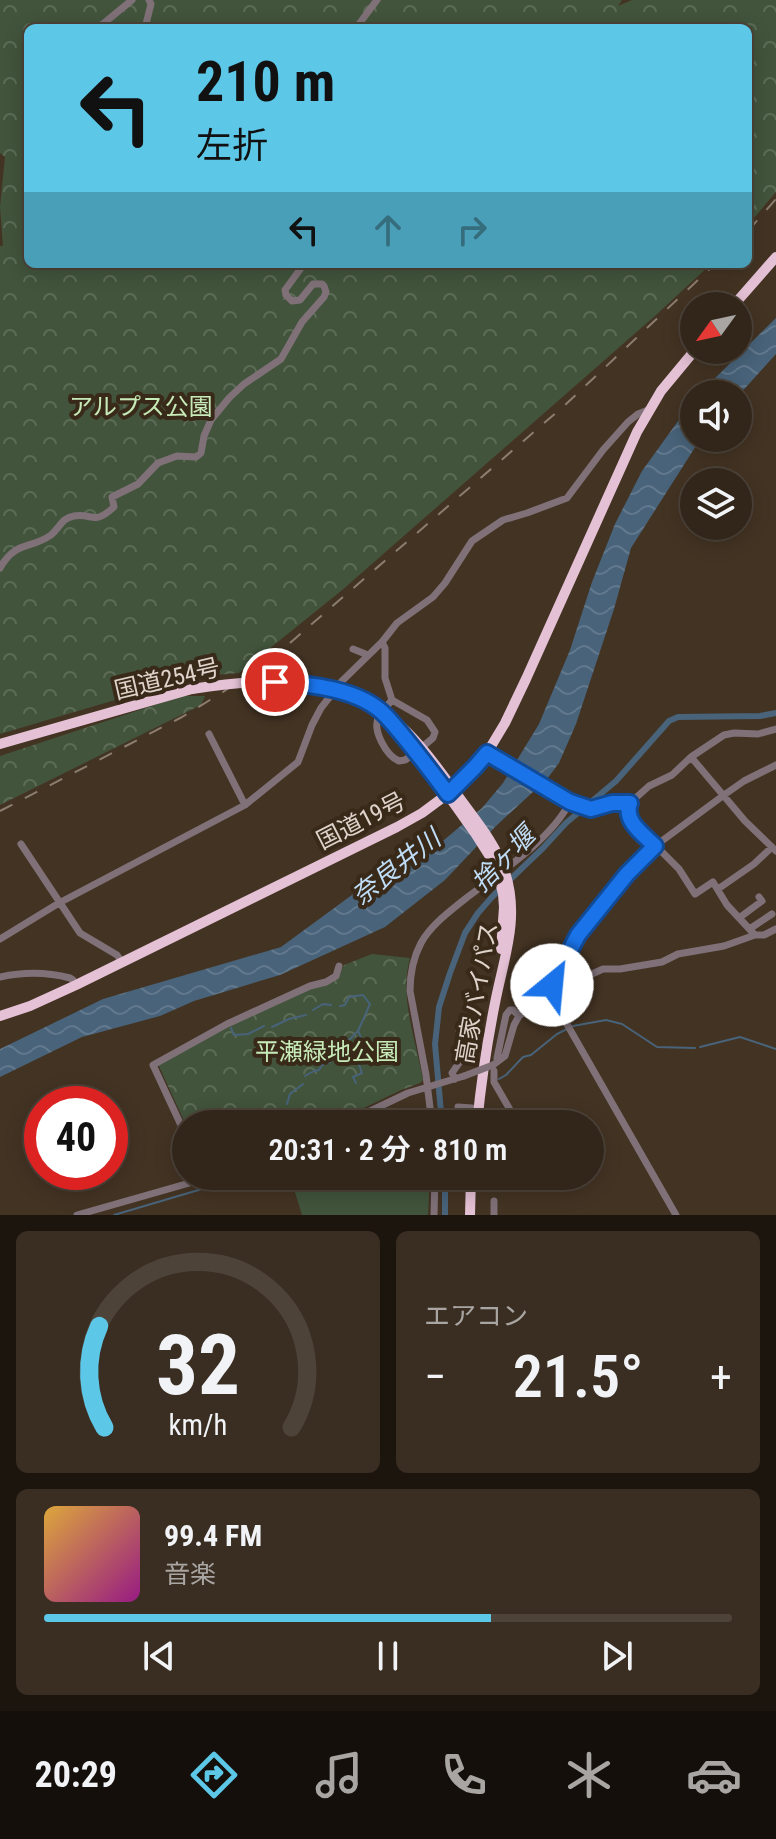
<!DOCTYPE html>
<html lang="ja">
<head>
<meta charset="utf-8">
<style>
  :root { --surface:#32261a; --page:#3a2e23; --text:#f1f3f6; --muted:#a8a5a2; --line:#4d4339; --accent:#5cc7e7 }
  body { margin:0; font-family:"Roboto Condensed","Noto Sans JP",sans-serif; background:var(--page); color:var(--text); height:100vh; display:flex; flex-direction:column; font-size:30px; white-space:nowrap }
  * { box-sizing:border-box; margin:0 }
  p { font-size:26px; color:var(--muted) }
  .icon { flex:none; width:44px; height:44px; fill:none; stroke:currentColor; stroke-width:2; stroke-linecap:round; stroke-linejoin:round }
  .map { position:relative; height:1215px; overflow:hidden }
  .drawer { display:flex; flex-direction:column; gap:16px; padding:16px; background:#1c150e; flex:1 }
  .drawer>* { flex:none }
  .hud { position:absolute; left:24px; top:24px; width:728px; height:244px; border-radius:12px; box-shadow:0 4px 20px #0003,0 0 0 2px var(--line); background:#5cc7e7; color:#111; overflow:hidden }
  .needle { width:52px; rotate:237deg }
  .buttons { position:absolute; left:680px; top:292px; display:grid; gap:16px }
  .buttons a { display:grid; place-items:center; width:72px; height:72px; border-radius:50%; background:var(--surface); box-shadow:0 4px 20px #0003,0 0 0 2px var(--line); font-size:40px }
  .speed { position:absolute; left:24px; top:1086px; display:flex; gap:16px; font-size:40px; font-weight:700; text-align:center }
  .speed>* { display:grid; place-content:center; width:104px; height:104px; border-radius:50%; background:var(--surface); box-shadow:0 4px 20px #0003,0 0 0 2px var(--line); line-height:1 }
  .speed .limit { border:12px solid #d22; background:#fff; color:#111 }
  .pin { position:absolute; display:grid; place-items:center; width:68px; height:68px; color:#fff; margin:-34px; border:4px solid #fff; border-radius:50%; box-shadow:0 2px 8px #0007 }
  .me { position:absolute; width:88px; margin:-44px; rotate:28deg; stroke-linejoin:round; filter:drop-shadow(0 0 6px #0008) }
  .turn { display:flex; align-items:center; gap:28px; height:168px; padding:0 40px; font-size:36px }
  .turn .icon { width:104px; height:104px; stroke-width:2.5 }
  .turn b { display:block; font-size:56px; line-height:68px }
  .lanes { display:flex; align-items:center; height:76px; padding:0 40px; background:#0003; justify-content:center; gap:40px; direction:ltr }
  .lanes .off { opacity:.35 }
  .big { font-size:60px; font-weight:600; line-height:1.1 }
  .drawer .card { flex:1; display:flex; flex-direction:column; justify-content:center; gap:12px; min-width:0; padding:0 28px; border-radius:12px; background:var(--page) }
  .drawer .dial { align-items:center; gap:0 }
  .dial svg { height:208px; overflow:visible; fill:none; stroke:var(--line); stroke-width:7; stroke-linecap:round; text-anchor:middle }
  .dial text { fill:var(--text); stroke:none }
  .song { display:flex; align-items:center; gap:24px }
  .cover { width:96px; height:96px; border-radius:12px; background:linear-gradient(135deg,hsl(40 70% 55%),hsl(310 70% 35%)) }
  .played { height:8px; border-radius:4px; background:linear-gradient(90deg,var(--accent) 65%,var(--line) 65%) }
  .keys { display:flex; justify-content:space-around; direction:ltr }
  .heat { display:flex; justify-content:space-between; align-items:center; font-size:44px; direction:ltr }
  .drawer .tiles { flex:1; display:grid; gap:16px; grid-template-columns:1fr 1fr }
  .card:last-child { grid-column:span 2 }
  .trip { position:absolute; left:172px; top:1110px; width:432px; height:80px; border-radius:40px; background:var(--surface); box-shadow:0 4px 20px #0003,0 0 0 2px var(--line); font-weight:600; line-height:80px; text-align:center }
  .tabs { display:flex; height:128px; justify-content:space-around; align-items:center; background:#140f0a; color:var(--muted) }
  .tabs .icon { width:56px; height:56px }
  .tabs .selected { color:var(--accent) }
  .tabs b { font-size:36px; color:var(--text) }
  .map>svg:first-child { display:block }
  .forest { fill:url(#forest-crowns) }
  .pitch { fill:#42543c }
  .water { fill:url(#water-waves) }
  .lines { fill:none; stroke-linecap:round; stroke-linejoin:round }
  .stream { stroke:#48637a; stroke-width:2 }
  .canal { stroke:#48637a; stroke-width:6 }
  .minor { stroke:#807179; stroke-width:7 }
  .highway { stroke:#e5c1d5; stroke-width:10 }
  .rail { stroke:#8b7d70; stroke-width:2; stroke-dasharray:14 14; stroke-linecap:butt }
  .minor-bridge { stroke:#807179; stroke-width:7 }
  .highway-bridge { stroke:#e5c1d5; stroke-width:10 }
  .route-casing { stroke:#114b97; stroke-width:20 }
  .route { stroke:#1a73e8; stroke-width:14 }
  .labels { text-anchor:middle; stroke-width:8; stroke-linejoin:round; paint-order:stroke }
  .park-label { font-size:24px; fill:#c6ebb8; stroke:#392919 }
  .street-label { font-size:24px; fill:#dfd4cb; stroke:#392919 }
  .water-label { font-size:26px; font-style:italic; fill:#bfddf6; stroke:#392919 }
</style>
</head>
<body>
<div class="map">
<svg width="776" height="1215" viewBox="0 0 776 1215">
  <defs>
    <pattern id="forest-crowns" width="20" height="18" patternUnits="userSpaceOnUse" patternTransform="scale(2)"><rect width="20" height="18" fill="#42543c"/><path d="M2 6a3 3 0 1 1 6 0M12 15a3 3 0 1 1 6 0" fill="none" stroke="#5d6c57"/></pattern>
    <pattern id="water-waves" width="16" height="10" patternUnits="userSpaceOnUse" patternTransform="scale(2)"><rect width="16" height="10" fill="#48637a"/><path d="M0 5q4-4 8 0t8 0" fill="none" stroke="#62788c"/></pattern>
  </defs>
  <rect width="100%" height="100%" fill="#433323"/>
  <path class="forest" d="M0,0H622L618,6L632,0H776V192L748,225V28H28V264H711L656,315L341,591L239,673L193,677L0,734V246H3L0,207L5,157L0,153Z
    M182,696H205L201,705L0,805V756Z
    M372,954L410,958C399,998 416,1040 423,1080L420,1083L401,1090L331,1124L186,1125L158,1064L223,1028L311,987L342,969L344,965Z"/>
  <path class="pitch" d="M290,1176H430L428,1215H302Z"/>
  <path class="water" d="M776,318V354L738,396V394H699Z
    M694,399V438H701L631,548L614,609L576,724L559,763L547,779L496,826L445,880L385,927L280,975L194,1001L160,1016L82,1037L0,1077V1049L103,999L281,947L356,892L425,856L482,808L503,783L539,724L570,650L592,582L615,524L642,471Z"/>
  <g class="lines">
    <path class="stream" d="M340,1006L345,1005L349,997L363,995L370,1004L358,1031L344,1045L340,1059
      M313,1010L323,1004L331,1005
      M573,1026L606,1020L622,1024L657,1047L695,1048
      M272,1027L289,1019L306,1015
      M231,1028L234,1035L248,1034L264,1026
      M700,1047L740,1037L776,1049
      M305,1076L314,1071L319,1070L322,1065L330,1062
      M499,1079L506,1075L523,1057L531,1055L557,1034L567,1029
      M356,1083L353,1077L362,1073L356,1056L361,1038L358,1030
      M287,1104L290,1094L303,1084
      M401,1124L424,1117
      M114,1215L246,1176"/>
    <path class="canal" d="M442,1124L435,1044L437,1026L439,1007L450,973L465,933L478,913L492,897L543,848L566,823L616,781L669,721L678,717L760,716L776,713
      M445,1176V1215"/>
    <path class="minor" d="M98,28L132,0
      M145,28L151,4L149,0
      M356,28L377,0
      M0,568C16,540 30,550 51,535C60,528 61,518 74,516C94,513 93,526 114,507L112,497L138,484L158,463L177,456L196,457L201,453L204,436L211,420L229,398L244,384L281,359L302,322L324,297L326,292L324,286L322,284H313L300,300L292,301L286,295L285,290L304,264
      M382,642L385,648V678L392,700L427,720L435,732L433,738L421,748
      M353,649L368,655
      M392,700C388,705 382,711 379,716C371,730 387,756 399,761L405,760L417,752
      M209,734L245,805
      M487,753L570,802L591,809L612,803H630L649,786L672,775L691,757L724,735L734,733L758,734L776,729
      M691,757L745,821L776,851
      M630,803L628,809L630,820L679,869L695,894L713,882L727,905L755,935
      M21,844L80,933L117,955L122,962
      M718,889L754,864L772,847
      M739,918L762,901L759,897
      M751,928L772,914
      M0,939L59,903L245,805L298,762L312,725L321,708L342,681L382,642L397,623L433,597L445,583L472,541L503,520L527,513L567,498L603,450L628,422L638,414L648,410
      M0,977C23,972 47,972 70,978L73,980L76,985
      M552,985L561,988L603,969H620L662,962L678,954L724,946L755,935H764L776,929
      M548,991L676,1215
      M497,1058L506,1015L510,1010H513L519,1016
      M493,1065L505,1056L514,1025L519,1016L539,1001L548,991L578,935L627,874L655,846L724,795L744,781L776,765
      M494,1071V1082L517,1122
      M455,1079L452,1073L473,1043L461,1037L459,1030L460,1025
      M458,1107L472,1108
      M343,1124L408,1093L464,1076
      M432,1124L426,1075L410,991C410,975 413,958 421,943C431,925 449,912 465,899C499,873 550,841 570,802
      M186,1136L153,1065L227,1024L310,986L326,982L336,976L339,966
      M494,1201V1215
      M77,1215L214,1176
      M434,1215L435,1176"/>
    <path class="highway" d="M733,306L776,257
      M388,718C407,725 441,772 453,789C471,815 495,841 505,872C520,918 504,957 495,1003C487,1043 481,1083 477,1124
      M0,744L192,689
      M426,764L475,833L496,866L503,894L504,907L501,949
      M0,1016L30,1006L76,985L397,827L422,813L453,790L487,753L505,723L526,679L637,432L661,391L695,350
      M470,1215L471,1176"/>
    <path class="rail" d="M748,231L776,199
      M0,811L182,717L223,692L276,655L565,405L715,264"/>
    <path class="minor-bridge" d="M464,1076L493,1065"/>
    <path class="highway-bridge" d="M192,689C258,678 329,675 386,716"/>
  </g>
  <g class="lines">
    <g class="route-casing">
      <path id="route" d="M275,682C310,684 361,689 386,716C408,740 428,767 448,794L475,767L487,753L570,802L591,809L612,803H630C623,821 643,834 655,846L627,874L578,935L552,985"/>
    </g>
    <use href="#route" class="route"/>
  </g>
  <g class="labels">
    <g class="park-label">
      <text x="141" y="415">アルプス公園</text>
      <text x="327" y="1060">平瀬緑地公園</text>
    </g>
    <g class="street-label">
      <text transform="translate(167 679) rotate(-13)" y="8">国道254号</text>
      <text transform="translate(361 821) rotate(-27)" y="8">国道19号</text>
      <text transform="translate(477 993) rotate(-80)" y="8">高家バイパス</text>
    </g>
    <g class="water-label">
      <text transform="translate(503 859) rotate(-46)" y="9">捨ヶ堰</text>
      <text transform="translate(396 867) rotate(-38)" y="9">奈良井川</text>
    </g>
  </g>
</svg>
<div class="buttons">
<a><svg class="needle" viewBox="-14 -14 28 28"><path d="M0-13l5 13h-10z" fill="#e53935"/><path d="M0 13l5-13h-10z" fill="#a8a5a2"/></svg></a>
<a><svg class="icon" aria-label="sound" viewBox="0 0 24 24"><path d="M4 9h4l5-4v14l-5-4H4zM17 9q2 3 0 6"/></svg></a>
<a><svg class="icon" aria-label="layers" viewBox="0 0 24 24"><path d="M12 4l9 5-9 5-9-5zM3 14l9 5 9-5"/></svg></a>
</div>
<div class="speed"><div class="limit">40</div></div>
<div class="pin" style="left:275px;top:682px;background:#d93025"><svg class="icon" aria-label="arrive" viewBox="0 0 24 24"><path d="M6 21V4h12l-3 4 3 4H6"/></svg></div>
<svg class="me" style="left:552px;top:985px" viewBox="-20 -20 40 40"><circle r="19" fill="#fff"/><path d="M0-13L10 11 0 6-10 11z" fill="#1a73e8"/></svg>
<div class="trip">20:31 · 2 分 · 810 m</div>
<div class="hud">
<div class="turn"><svg class="icon" aria-label="left" viewBox="0 0 24 24"><path d="M17 20v-9H6M10 6l-5 5 5 5"/></svg><div><b>210 m</b>左折</div></div>
<div class="lanes"><svg class="icon" aria-label="left" viewBox="0 0 24 24"><path d="M17 20v-9H6M10 6l-5 5 5 5"/></svg><svg class="icon off" aria-label="ahead" viewBox="0 0 24 24"><path d="M12 20V5M6 11l6-6 6 6"/></svg><svg class="icon off" aria-label="right" viewBox="0 0 24 24"><path d="M7 20v-9h11M14 6l5 5-5 5"/></svg></div>
</div>
</div>
<section class="drawer">
<div class="tiles">
<div class="card dial"><svg viewBox="0 0 100 80">
<path d="M14 69A42 42 0 1 1 86 69"/>
<path d="M14 69A42 42 0 0 1 12 30" stroke="#5cc7e7"/>
<text x="50" y="56" font-size="32" font-weight="700">32</text>
<text x="50" y="72" font-size="11">km/h</text>
</svg></div>
<div class="card"><p>エアコン</p>
<div class="heat"><a>−</a><b class="big">21.5°</b><a>+</a></div>
</div>
<div class="card">
<div class="song"><i class="cover"></i><div><b>99.4 FM</b><p>音楽</p></div></div>
<div class="played"></div>
<div class="keys"><svg class="icon" aria-label="previous" viewBox="0 0 24 24"><path d="M18 5L8 12l10 7zM5 5v14"/></svg><svg class="icon" aria-label="pause" viewBox="0 0 24 24"><path d="M8 5v14M16 5v14"/></svg><svg class="icon" aria-label="next" viewBox="0 0 24 24"><path d="M6 5l10 7-10 7zM19 5v14"/></svg></div>
</div>
</div>
</section>
<nav class="tabs">
<b>20:29</b>
<svg class="icon selected" aria-label="directions" viewBox="0 0 24 24"><path d="M12 3l9 9-9 9-9-9zM9 14v-3h6M13 9l2 2-2 2"/></svg>
<svg class="icon" aria-label="music" viewBox="0 0 24 24"><path d="M9 18V5l10-2v13"/><circle cx="6" cy="18" r="3"/><circle cx="16" cy="16" r="3"/></svg>
<svg class="icon" aria-label="phone" viewBox="0 0 24 24"><path d="M5 4h4l2 5-3 2q2 4 5 5l2-3 5 2v4C11 20 4 13 5 4z"/></svg>
<svg class="icon" aria-label="climate" viewBox="0 0 24 24"><path d="M12 3v18M4 7l16 10M4 17L20 7"/></svg>
<svg class="icon" aria-label="car" viewBox="0 0 24 24"><path d="M5 17H2v-5l4-1 3-4h7l3 4 3 1v5h-3M9 17h6M6 11h13"/><circle cx="7" cy="17" r="2"/><circle cx="17" cy="17" r="2"/></svg>
</nav>
</body>
</html>
